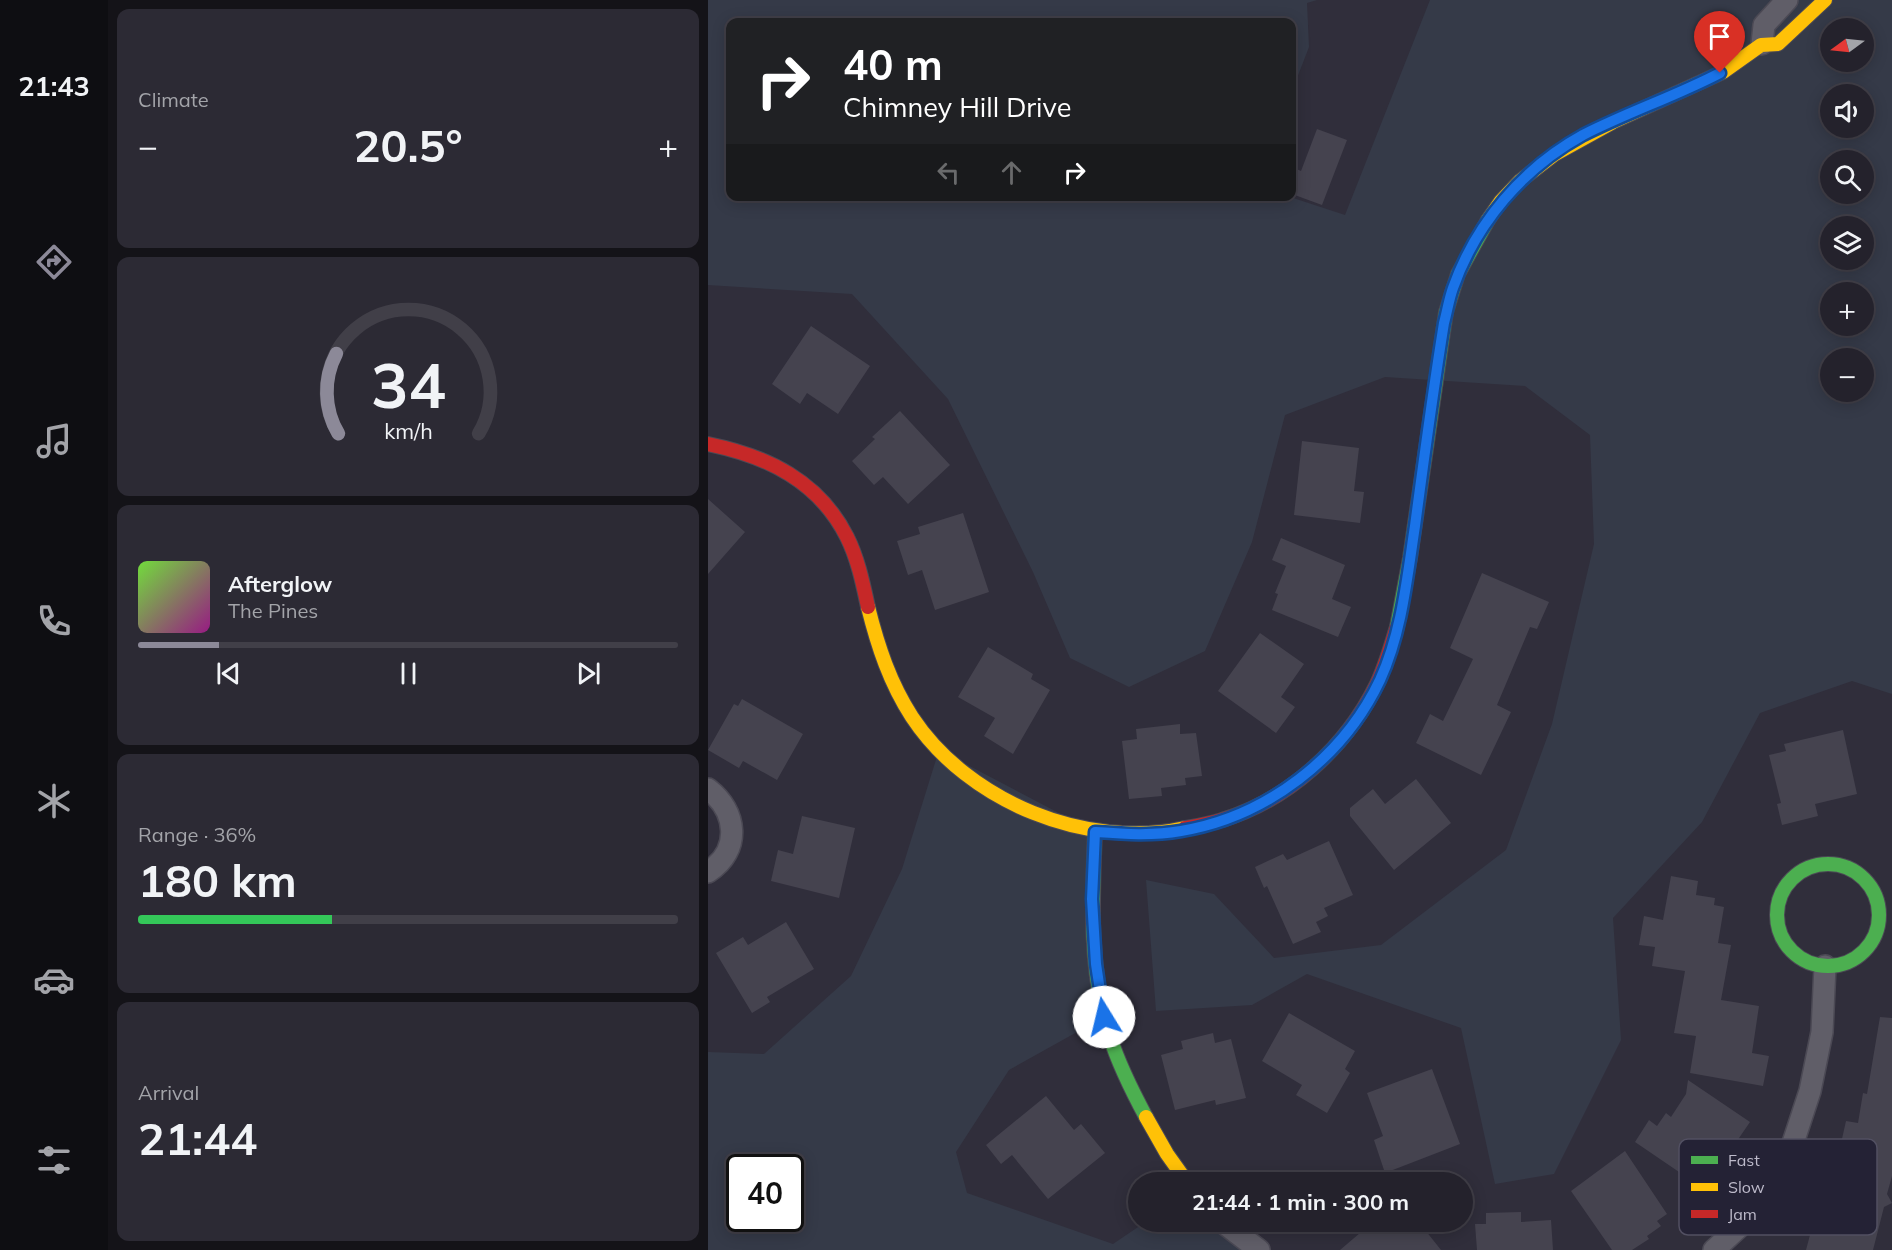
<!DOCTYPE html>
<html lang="en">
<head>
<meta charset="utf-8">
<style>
  :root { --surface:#24222c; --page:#2c2a34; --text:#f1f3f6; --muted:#a3a4a9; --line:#413f48; --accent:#8c8998 }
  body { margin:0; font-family:Mulish,sans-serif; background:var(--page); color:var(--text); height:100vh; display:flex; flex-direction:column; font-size:22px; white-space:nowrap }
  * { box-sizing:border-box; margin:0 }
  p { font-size:20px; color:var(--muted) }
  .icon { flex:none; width:33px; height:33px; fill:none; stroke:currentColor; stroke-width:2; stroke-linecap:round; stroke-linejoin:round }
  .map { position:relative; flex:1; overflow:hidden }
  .panel { display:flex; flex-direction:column; gap:9px; padding:9px; background:#141318; width:600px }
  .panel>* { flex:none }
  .banner { position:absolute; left:18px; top:18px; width:570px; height:183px; border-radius:12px; box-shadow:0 3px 15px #0003,0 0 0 2px var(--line); background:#202124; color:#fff; overflow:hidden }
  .needle { width:39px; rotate:255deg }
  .controls { position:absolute; left:1112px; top:18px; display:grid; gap:12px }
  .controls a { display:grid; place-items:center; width:54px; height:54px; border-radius:50%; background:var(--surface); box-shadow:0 3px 15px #0003,0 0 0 2px var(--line); font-size:30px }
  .speed { position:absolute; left:18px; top:1154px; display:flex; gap:12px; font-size:30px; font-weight:700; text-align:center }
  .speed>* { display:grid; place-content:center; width:78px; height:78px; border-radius:50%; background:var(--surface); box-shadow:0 3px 15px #0003,0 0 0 2px var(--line); line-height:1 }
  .speed .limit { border:3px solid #111; border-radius:9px; background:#fff; color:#111 }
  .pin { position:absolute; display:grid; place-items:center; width:51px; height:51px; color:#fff; margin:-62px -26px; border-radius:50% 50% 50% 0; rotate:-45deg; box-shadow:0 0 6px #0007 }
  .pin .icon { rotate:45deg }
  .me { position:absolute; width:66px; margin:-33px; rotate:351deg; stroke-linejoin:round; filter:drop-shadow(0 0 4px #0008) }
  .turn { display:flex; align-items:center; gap:21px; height:126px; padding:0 18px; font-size:27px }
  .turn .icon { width:78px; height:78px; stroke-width:2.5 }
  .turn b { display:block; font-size:42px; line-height:51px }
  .lanes { display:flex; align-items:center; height:57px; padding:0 18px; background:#0003; justify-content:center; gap:30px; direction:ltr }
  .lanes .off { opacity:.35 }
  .big { font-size:45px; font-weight:700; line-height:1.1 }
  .panel .widget { flex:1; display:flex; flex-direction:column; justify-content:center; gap:9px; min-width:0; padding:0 21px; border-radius:12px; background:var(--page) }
  .panel .dial { align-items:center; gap:0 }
  .dial svg { height:156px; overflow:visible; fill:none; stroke:var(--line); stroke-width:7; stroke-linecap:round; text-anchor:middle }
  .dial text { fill:var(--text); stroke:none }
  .song { display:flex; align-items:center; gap:18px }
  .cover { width:72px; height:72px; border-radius:9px; background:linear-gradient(135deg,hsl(100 70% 55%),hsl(310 70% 35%)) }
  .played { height:6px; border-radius:3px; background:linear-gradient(90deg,var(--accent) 15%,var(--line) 15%) }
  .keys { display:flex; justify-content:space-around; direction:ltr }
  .heat { display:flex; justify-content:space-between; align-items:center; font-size:33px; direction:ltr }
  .charge { height:9px; border-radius:4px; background:linear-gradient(90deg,#34c759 36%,var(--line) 0) }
  .trip { position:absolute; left:420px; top:1172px; width:345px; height:60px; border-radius:30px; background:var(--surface); box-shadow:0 3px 15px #0003,0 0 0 2px var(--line); font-weight:700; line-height:60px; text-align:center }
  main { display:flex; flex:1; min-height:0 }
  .menu { display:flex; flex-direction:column; width:108px; justify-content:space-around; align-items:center; background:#0e0e12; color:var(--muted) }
  .menu .icon { width:42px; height:42px }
  .menu .active { color:var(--accent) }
  .menu b { font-size:27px; color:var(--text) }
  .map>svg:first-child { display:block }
  .green { fill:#353a48; fill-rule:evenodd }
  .building { fill:#45434f }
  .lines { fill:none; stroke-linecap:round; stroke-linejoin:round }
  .street-casing { stroke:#4b4954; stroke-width:24 }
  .fast-casing { stroke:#4b4954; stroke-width:16 }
  .slow-casing { stroke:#4b4954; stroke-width:16 }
  .jam-casing { stroke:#4b4954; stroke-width:16 }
  .street { stroke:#605e68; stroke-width:21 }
  .fast { stroke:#4caf50; stroke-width:14 }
  .slow { stroke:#ffc107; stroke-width:14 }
  .jam { stroke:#c62828; stroke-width:14 }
  .route-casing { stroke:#114b97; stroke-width:15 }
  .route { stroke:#1a73e8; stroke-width:10 }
  .key { fill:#242235; stroke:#525062; stroke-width:1.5 }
  .key-label { font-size:16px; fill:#bdbaca }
</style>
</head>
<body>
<main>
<nav class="menu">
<b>21:43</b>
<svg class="icon active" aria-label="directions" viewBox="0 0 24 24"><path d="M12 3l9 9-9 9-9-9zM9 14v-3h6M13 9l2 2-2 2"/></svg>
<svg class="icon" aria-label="music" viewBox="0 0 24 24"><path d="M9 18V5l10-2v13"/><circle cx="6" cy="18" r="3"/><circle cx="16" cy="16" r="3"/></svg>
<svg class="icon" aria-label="phone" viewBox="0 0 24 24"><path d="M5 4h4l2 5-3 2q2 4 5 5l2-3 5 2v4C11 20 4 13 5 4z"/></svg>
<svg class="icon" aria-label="climate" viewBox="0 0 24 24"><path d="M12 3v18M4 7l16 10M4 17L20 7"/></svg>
<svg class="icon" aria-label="car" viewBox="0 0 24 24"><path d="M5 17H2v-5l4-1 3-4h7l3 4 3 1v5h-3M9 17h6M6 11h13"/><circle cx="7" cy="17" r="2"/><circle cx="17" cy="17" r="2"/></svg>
<svg class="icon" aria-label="filters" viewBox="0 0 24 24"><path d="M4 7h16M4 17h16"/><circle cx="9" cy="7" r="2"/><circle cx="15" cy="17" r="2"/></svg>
</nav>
<section class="panel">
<div class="widget"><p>Climate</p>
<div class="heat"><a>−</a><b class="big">20.5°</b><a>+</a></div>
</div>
<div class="widget dial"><svg viewBox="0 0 100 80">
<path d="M14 69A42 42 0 1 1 86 69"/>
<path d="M14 69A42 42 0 0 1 13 28" stroke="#8c8998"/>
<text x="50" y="56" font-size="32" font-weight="700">34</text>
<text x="50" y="72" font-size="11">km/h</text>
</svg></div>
<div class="widget">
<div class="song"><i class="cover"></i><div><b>Afterglow</b><p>The Pines</p></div></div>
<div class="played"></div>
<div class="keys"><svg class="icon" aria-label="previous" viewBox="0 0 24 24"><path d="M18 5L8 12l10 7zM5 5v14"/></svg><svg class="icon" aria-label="pause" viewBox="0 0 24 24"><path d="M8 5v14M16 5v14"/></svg><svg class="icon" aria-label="next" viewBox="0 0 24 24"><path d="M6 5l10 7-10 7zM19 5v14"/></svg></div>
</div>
<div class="widget"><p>Range · 36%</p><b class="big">180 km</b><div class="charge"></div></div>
<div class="widget"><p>Arrival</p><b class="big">21:44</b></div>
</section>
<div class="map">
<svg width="1184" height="1250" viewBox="0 0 1184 1250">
  <rect width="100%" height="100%" fill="#302e3b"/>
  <path class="green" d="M0,0H609L599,3L601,47L584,91V22H22V196H579L637,215L722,0H1184V694L1144,681L1052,713L994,822L905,918L913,1040L846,1174L787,1184L753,1028L599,974L544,1005L448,1011L438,880L506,894L566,958L673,945L798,850L844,724L886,544L882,435L817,386L677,377L577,415L544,542L497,651L421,687L362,658L325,572L240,399L144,294L0,285ZM1122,28H1155V62H1122ZM1122,94H1155V128H1122ZM1122,160H1155V194H1122ZM1122,226H1155V260H1122ZM1122,292H1155V326H1122ZM1122,358H1155V392H1122Z
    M231,750L387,832L396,1017L301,1070L248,1152L259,1193L405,1244L439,1221H513L551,1250H0V1052L56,1054L143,976L194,869ZM32,1167H82V1218H32Z"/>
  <path class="building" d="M609,129L639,140L614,205L584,194V167L593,171Z
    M103,326L162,366L130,414L99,393L92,404L64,384Z
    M192,411L242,465L200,504L175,477L166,485L144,461L167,439L164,437Z
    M594,441L651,448L646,491L656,492L652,523L586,515Z
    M0,499L37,532L0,574Z
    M255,513L281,592L227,610L214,570L200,575L189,541L212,534L210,527Z
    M573,538L637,565L624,599L643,607L630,637L564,610L570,594L567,593L578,566L564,560Z
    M774,573L841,602L829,629L822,627L789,705L803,712L773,775L708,743L722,714L735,721L765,659L742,648Z
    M552,633L596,664L573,697L587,707L568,733L510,691Z
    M280,647L325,674L323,679L342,690L305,754L276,736L287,718L250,697Z
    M34,699L95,734L69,780L35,761L31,768L0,750L26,704L30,706Z
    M472,724V734L488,733L494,776L477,778L478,785L453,788L454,796L421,799L414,741L429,739L428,729Z
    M1135,730L1149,794L1107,804L1110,816L1074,825L1069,804L1073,803L1061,755L1078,751L1076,744Z
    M708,779L743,823L686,870L642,816V808L665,789L677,804Z
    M94,816L147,828L131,898L63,881L70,850L85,854Z
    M621,841L645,895L616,908L620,916L608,922L613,932L585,944L559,886L556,888L547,867L575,854L579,860Z
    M963,876L990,881L988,895L1007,898L1006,905L1016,907L1010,943L1023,945L1013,1000L1051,1006L1044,1053L1061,1056L1055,1086L982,1073L988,1036L966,1033L977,971L944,966L947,947L931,945L936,916L955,920Z
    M78,922L106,969L59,997L62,1002L44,1013L8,953L35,937L40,945Z
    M581,1013L647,1051L637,1069L642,1073L619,1113L588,1095L594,1085L554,1061Z
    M1172,1017L1184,1018V1176L1179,1194L1184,1203L1176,1207L1165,1250H1098L1107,1216L1116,1219L1138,1121L1150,1123L1155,1093L1159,1094Z
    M505,1033L507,1043L523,1039L538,1098L508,1105L507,1100L467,1110L453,1055L475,1049L473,1041Z
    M724,1069L752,1144L677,1173L666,1140L675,1136L659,1093Z
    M980,1080L1042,1122L996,1189L927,1142L941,1120L949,1126L958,1113L963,1117L978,1094Z
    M338,1096L366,1130L373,1124L397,1153L340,1199L304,1155L293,1164L278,1145Z
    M917,1151L959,1214L949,1221L953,1226L939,1236L941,1239L924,1250H904L863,1191Z
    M813,1212V1222L843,1220L845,1250H769L767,1224H778V1213Z
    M666,1221H710L733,1250H632Z"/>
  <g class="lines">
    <g class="street-casing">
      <path id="street" d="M1054,44L1056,25L1079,0
        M0,789C29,811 34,850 0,872
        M513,1221L551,1250
        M1006,1250L1030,1228L1057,1193L1085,1143L1102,1091L1114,1032L1117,966"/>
    </g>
    <g class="fast-casing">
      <path id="fast" d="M689,627L702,558L738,312L750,274L780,220
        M387,832C384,900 381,972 402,1037C411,1065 424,1091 438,1117
        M1069 915a51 51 0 1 1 102 0a51 51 0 1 1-102 0Z"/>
    </g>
    <g class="slow-casing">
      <path id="slow" d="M780,220L793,201L812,181L847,154L905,122L1015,72L1053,45L1070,44L1117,0
        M160,607C170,647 182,683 204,717C260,802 379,850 477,828
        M438,1117L459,1154L479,1182"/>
    </g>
    <g class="jam-casing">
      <path id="jam" d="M0,444C59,456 111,481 139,537C150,559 155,584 160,607
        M477,828C489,826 502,824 514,820C581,800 639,746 669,684C678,665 683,646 689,627"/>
    </g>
    <use href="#street" class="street"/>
    <use href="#fast" class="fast"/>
    <use href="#slow" class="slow"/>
    <use href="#jam" class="jam"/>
  </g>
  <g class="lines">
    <g class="route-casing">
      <path id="route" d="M396,1017L388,964L384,899L387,832C416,834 444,836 473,831C558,817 635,758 672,680C694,632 699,578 707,526C716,458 725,391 736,323C739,312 741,299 745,288C768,223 815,168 875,135C920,112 968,96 1012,73"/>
    </g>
    <use href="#route" class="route"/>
  </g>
  <rect x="971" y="1139" width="198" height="96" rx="9" class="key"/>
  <rect x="983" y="1156" width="27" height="8" fill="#4caf50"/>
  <rect x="983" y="1183" width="27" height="8" fill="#ffc107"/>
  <rect x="983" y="1210" width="27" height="8" fill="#c62828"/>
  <g class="key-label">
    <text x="1020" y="1166">Fast</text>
    <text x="1020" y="1193">Slow</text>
    <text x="1020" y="1220">Jam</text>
  </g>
</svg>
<div class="controls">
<a><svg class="needle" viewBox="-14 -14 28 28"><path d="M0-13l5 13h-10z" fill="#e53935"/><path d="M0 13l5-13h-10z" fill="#a3a4a9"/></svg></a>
<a><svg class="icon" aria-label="sound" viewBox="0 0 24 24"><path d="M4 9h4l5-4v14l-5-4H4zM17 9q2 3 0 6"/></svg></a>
<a><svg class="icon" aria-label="search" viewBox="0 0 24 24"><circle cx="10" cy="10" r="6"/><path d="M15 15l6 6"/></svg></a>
<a><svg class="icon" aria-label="layers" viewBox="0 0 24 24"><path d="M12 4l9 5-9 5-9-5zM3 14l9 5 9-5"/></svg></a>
<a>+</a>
<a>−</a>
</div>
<div class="speed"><div class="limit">40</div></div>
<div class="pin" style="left:1012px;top:73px;background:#d93025"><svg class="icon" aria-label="arrive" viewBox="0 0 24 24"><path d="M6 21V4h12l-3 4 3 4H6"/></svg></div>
<svg class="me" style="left:396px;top:1017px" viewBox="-20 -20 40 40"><circle r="19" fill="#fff"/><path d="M0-13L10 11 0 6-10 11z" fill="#1a73e8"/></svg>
<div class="trip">21:44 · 1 min · 300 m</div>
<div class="banner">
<div class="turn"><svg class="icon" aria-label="right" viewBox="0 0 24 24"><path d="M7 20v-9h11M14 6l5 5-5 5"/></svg><div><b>40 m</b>Chimney Hill Drive</div></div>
<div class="lanes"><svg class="icon off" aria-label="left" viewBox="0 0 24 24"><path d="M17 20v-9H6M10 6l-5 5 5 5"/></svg><svg class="icon off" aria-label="ahead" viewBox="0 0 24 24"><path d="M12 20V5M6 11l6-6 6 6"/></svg><svg class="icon" aria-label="right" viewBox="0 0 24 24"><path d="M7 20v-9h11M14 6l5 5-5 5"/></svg></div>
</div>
</div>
</main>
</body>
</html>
